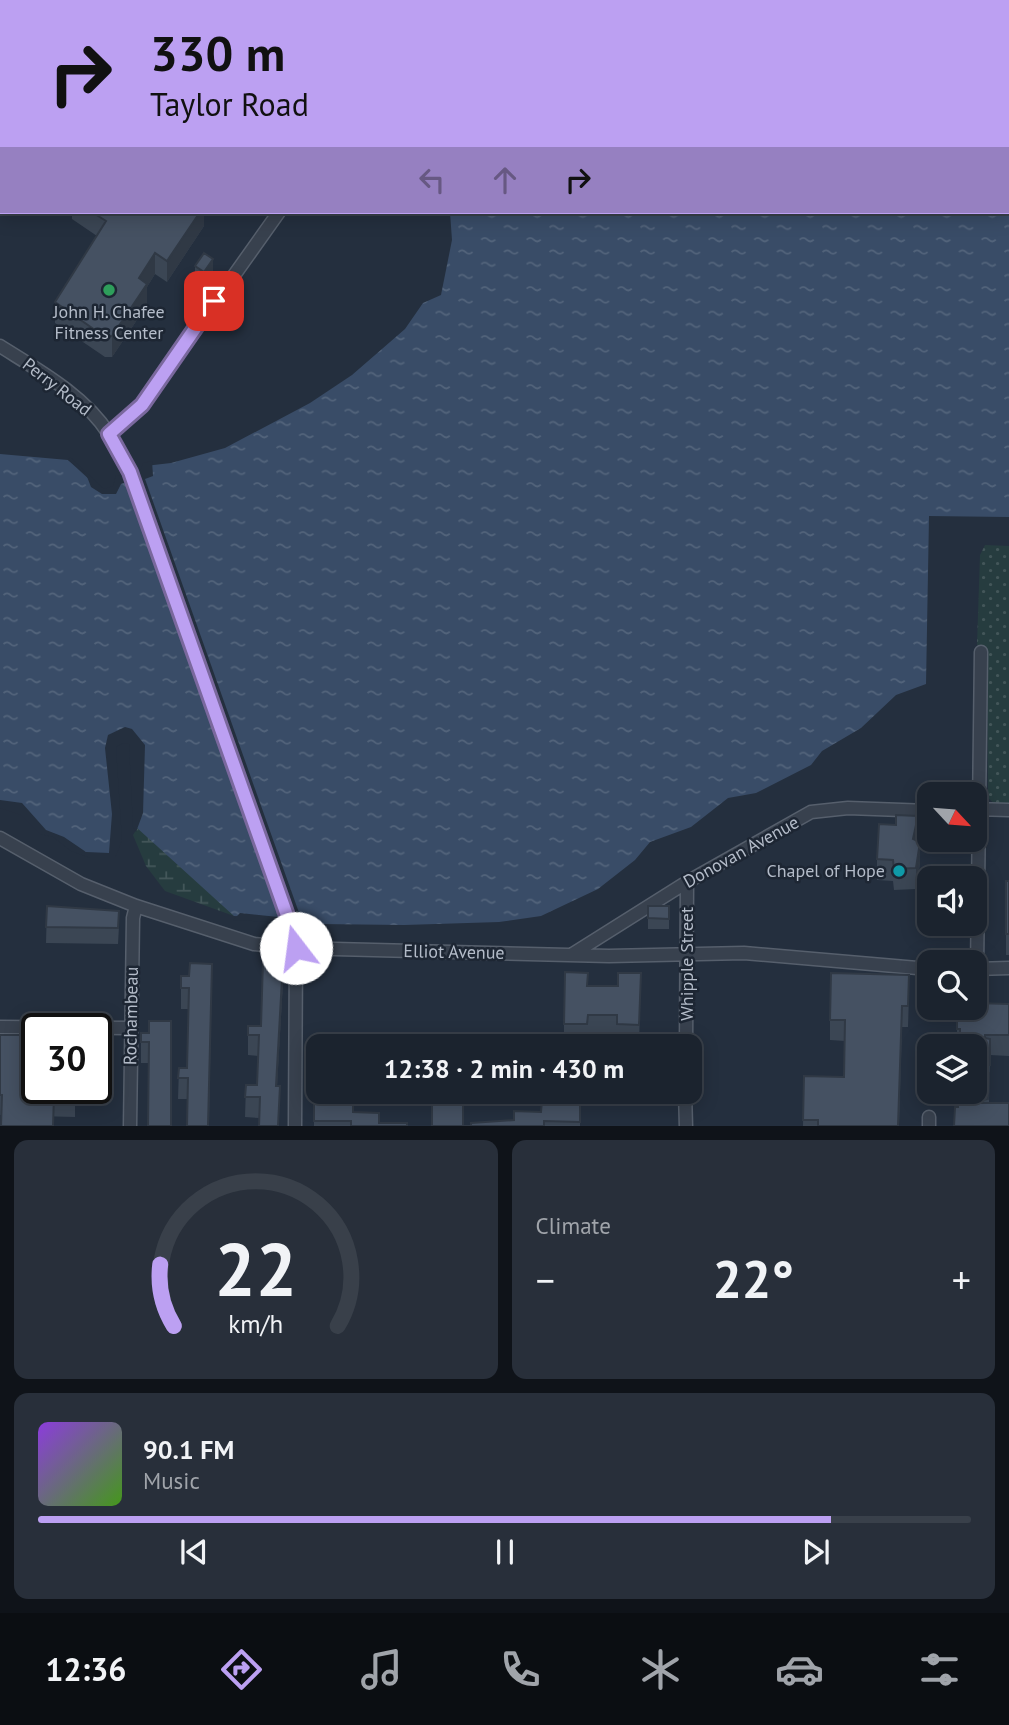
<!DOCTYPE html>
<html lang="en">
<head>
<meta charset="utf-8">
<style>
  :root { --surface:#1b232e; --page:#282f3a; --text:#f1f3f6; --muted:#a0a4aa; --line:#39404a; --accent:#bca0f2 }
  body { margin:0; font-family:"PT Sans",sans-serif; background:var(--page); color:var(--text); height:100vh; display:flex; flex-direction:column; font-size:26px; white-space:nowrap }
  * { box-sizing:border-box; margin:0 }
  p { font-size:23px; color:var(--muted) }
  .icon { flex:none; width:38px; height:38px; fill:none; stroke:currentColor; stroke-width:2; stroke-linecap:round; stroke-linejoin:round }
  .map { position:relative; height:1126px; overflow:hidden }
  .side { display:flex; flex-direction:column; gap:14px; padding:14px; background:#0f1319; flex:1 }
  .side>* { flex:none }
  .hud { position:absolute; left:0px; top:0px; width:1010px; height:214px; box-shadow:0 4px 18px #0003,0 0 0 2px var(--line); background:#bca0f2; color:#111; overflow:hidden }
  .needle { width:46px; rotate:116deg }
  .fabs { position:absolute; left:917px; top:782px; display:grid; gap:14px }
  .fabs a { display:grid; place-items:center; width:70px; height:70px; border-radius:14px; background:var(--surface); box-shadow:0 4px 18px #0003,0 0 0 2px var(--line); font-size:35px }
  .speed { position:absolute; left:21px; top:1013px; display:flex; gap:14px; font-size:35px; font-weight:700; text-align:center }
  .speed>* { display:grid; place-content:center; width:91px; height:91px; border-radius:50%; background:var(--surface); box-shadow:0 4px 18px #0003,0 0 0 2px var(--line); line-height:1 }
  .speed .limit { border:4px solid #111; border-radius:10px; background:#fff; color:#111 }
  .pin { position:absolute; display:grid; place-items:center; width:60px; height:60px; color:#fff; margin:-30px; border-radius:14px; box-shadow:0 4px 10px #0006 }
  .me { position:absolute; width:77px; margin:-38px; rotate:345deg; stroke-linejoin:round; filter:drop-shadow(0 0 5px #0008) }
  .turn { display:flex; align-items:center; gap:24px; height:147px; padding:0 35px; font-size:32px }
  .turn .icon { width:91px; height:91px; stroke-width:2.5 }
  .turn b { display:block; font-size:49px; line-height:60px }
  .lanes { display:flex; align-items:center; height:66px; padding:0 35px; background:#0003; justify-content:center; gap:35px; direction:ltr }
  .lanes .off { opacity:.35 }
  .big { font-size:52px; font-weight:700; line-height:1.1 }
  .side .tile { flex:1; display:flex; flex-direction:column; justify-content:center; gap:10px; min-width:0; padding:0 24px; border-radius:14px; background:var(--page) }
  .side .dial { align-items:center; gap:0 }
  .dial svg { height:182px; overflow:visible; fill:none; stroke:var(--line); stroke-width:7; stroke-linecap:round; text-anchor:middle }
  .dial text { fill:var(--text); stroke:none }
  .song { display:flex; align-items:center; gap:21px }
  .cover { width:84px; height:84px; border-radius:10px; background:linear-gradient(135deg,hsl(270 70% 55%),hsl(100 70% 35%)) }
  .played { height:7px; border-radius:4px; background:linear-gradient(90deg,var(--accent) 85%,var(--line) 85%) }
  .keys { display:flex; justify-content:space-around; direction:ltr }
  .heat { display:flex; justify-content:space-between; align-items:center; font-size:38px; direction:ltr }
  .side .tiles { flex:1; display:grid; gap:14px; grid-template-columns:1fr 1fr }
  .tile:last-child { grid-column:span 2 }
  .trip { position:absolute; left:306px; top:1034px; width:396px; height:70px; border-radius:14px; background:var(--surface); box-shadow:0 4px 18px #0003,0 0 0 2px var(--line); font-weight:700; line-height:70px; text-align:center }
  .dock { display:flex; height:112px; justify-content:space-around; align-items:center; background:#0b0e12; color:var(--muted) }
  .dock .icon { width:49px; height:49px }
  .dock .on { color:var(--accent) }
  .dock b { font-size:32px; color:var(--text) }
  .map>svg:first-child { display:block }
  .wetland { fill:url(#wetland-marsh) }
  .park { fill:url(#park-dots) }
  .water { fill:url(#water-ripples) }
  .pier { fill:#242f3e }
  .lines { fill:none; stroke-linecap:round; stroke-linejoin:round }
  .lane-casing { stroke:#565f6c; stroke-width:9 }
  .street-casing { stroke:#565f6c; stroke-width:15 }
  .lane { stroke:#38414e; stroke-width:6 }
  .street { stroke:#38414e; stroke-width:12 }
  .wall { fill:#3b4654 }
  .shaded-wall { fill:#303945 }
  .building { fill:#455162; stroke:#303945; stroke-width:2 }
  .route-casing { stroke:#7a689d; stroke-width:18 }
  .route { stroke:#bca0f2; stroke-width:12 }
  .leisure-dot { fill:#2e9e5b; stroke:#1d2633; stroke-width:2.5 }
  .culture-dot { fill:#0f9aa8; stroke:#1d2633; stroke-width:2.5 }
  .labels { text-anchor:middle; stroke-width:5; stroke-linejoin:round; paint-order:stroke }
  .poi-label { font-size:18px; fill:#b4bcc9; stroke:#1d2633 }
  .street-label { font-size:18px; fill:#b4bcc9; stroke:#1d2633 }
</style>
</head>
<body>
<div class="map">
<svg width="1009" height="1127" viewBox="0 0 1009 1127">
  <defs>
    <pattern id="wetland-marsh" width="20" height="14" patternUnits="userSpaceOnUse" patternTransform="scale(1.75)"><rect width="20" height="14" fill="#263c3f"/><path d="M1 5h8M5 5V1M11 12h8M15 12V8" fill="none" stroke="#435659"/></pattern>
    <pattern id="park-dots" width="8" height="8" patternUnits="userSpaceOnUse" patternTransform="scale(1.75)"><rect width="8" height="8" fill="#263c3f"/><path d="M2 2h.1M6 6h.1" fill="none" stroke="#435659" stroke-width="1.8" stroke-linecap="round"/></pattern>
    <pattern id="water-ripples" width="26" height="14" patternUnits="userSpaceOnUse" patternTransform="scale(1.75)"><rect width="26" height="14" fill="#394c67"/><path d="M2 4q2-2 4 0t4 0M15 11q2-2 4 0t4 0" fill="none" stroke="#53647b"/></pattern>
  </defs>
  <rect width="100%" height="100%" fill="#242f3e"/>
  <path class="wetland" d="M140,824L254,913L234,916L165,891L146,866L133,835Z"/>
  <path class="park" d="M985,545L1009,546V804H995L988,798L987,647L977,645L980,555Z"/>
  <path class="water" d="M475,0H1009V517L929,516L926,684L896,695L861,728L822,751L811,765L756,793L728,798L691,827L650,842L635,860L598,889L541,916L499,922L404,925L319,924L310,920L234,916L136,827L134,752L128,739L115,742L113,855H84L55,834L43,831L23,812L0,805V454L68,460L103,492H110C120,479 137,478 145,466L171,463L225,448L310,403L352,375L405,329L423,303L441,295L452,240L450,212H1008V2Z"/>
  <path class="pier" d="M70,457L104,489L113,486L116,475L122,476L141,469L143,463L152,461L153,476L145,479L303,924L233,920L240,913L278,917V910L171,606L126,482L121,484L116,494H102L91,487L86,474L68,460Z
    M125,727L132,729L145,745L143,813L136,832L133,827L129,744L123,743L116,747L122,840L115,858H90L71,851L53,837L40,834L21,815L0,808V800L22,803L46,830L64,837L86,852L109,853L112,814L105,748L108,735Z"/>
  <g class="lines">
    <g class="lane-casing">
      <path id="lane" d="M38,2L40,0
        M0,22L2,21
        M0,59L2,60"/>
    </g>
    <g class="street-casing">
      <path id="street" d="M424,2L425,0
        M0,183L2,185
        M0,346C38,370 84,395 109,434C117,446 123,460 130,472L290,924L296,948L295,1127
        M109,434L142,405L279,212
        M975,809L1009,810
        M0,838L81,884L136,906L254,944L296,948L609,956L744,953L929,969
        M571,955L687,882L811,812L848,808L929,811
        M975,969L1009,968
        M977,969L981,652
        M0,1027L130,1028
        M686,1046L687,882
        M685,1092L686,1127
        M130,1127L133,918L136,906
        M929,1127V1117"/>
    </g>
    <use href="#lane" class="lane"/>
    <use href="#street" class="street"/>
  </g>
  <path class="wall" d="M202,0H288V2H206Z
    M72,212H204V226L167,282L155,274L147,287V305L112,357H105L55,323V302L97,236L72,219Z
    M195,266L213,270L204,282L195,276Z
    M918,837L917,840L920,863L916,889L894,890L893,881L877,880V859Z
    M1006,881H1009V955H1006Z
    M47,906L119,926L118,944L46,943Z
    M648,906H669V929H648Z
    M277,961L283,982L277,1086L259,1118L245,1117L246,1085H257L258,1056L248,1055V1026H261Z
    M190,963L212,964L209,1126H187V1099H178L179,1068H187L189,1009H181V976H189Z
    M641,973L639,1045H617V1036L588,1035L587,1045H564V1024L588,986H618Z
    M909,996L908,1027H902L899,1126H803L804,1076L844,1077L845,1041L830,1040V1020Z
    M1009,1004V1056L990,1055L989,1103L958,1107L975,1046H957V1008Z
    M141,1033H149V1063H141Z
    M0,1035L75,1088V1117L0,1115Z
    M314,1100L353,1112L379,1123L407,1126H314Z
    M580,1101V1126H432H471L514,1120Z"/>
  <path class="shaded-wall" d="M200,212H204V226L167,282V261Z
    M155,253V274L147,287V305L112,357V336L139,278Z
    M213,259V270L204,282V272Z
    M918,816V837L913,859V839Z
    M920,842V863L916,889V868Z
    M283,961V982L276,1107V1086Z"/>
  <path class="building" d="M245,0H283L282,2H249Z
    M372,0H394L398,2H372Z
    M92,212H200L167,261L155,253L139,278L147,284L112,336L105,337L55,302L106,221Z
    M204,253L213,259L204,272L195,266Z
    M896,815L918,816L913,839L920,842L916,868L894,869L893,860L877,859L879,824L896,825Z
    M1006,881H1009V934H1006Z
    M47,906L119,911L118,928L46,927Z
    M648,906H669V919L648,918Z
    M270,951H277L276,961H283L276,1086H280L278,1126H259L260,1097H245L246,1085H257L259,1035H248V1026H261L263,960H269Z
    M190,963L212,964L208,1126H187L188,1078H178L179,1068H187L189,988H181V976H189Z
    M565,972L588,973L587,986H618V973H641L639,1025L617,1024V1015H588L587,1024H564Z
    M831,973L909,975L908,1006H902L898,1126H818V1120H803L804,1076L844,1077L845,1020H830Z
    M975,1003L1009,1004V1035H985V1038L990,1039V1065L986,1064V1073H989L988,1099L982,1100V1103H1009V1126H954L955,1107H958V1092H975V1046H960V1029H957V1008H975Z
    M149,1021H171V1126H148L149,1042H141V1033H149Z
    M0,1035H37V1088H75V1096H54L53,1126H1L2,1095H0Z
    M432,1093L463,1094V1126H432Z
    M314,1100L353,1101V1112L379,1113V1123H407V1126H351V1121H314Z
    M542,1100L580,1101V1122L544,1121V1126H461H471V1123L514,1120V1111L541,1112Z"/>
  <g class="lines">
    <g class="route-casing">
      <path id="route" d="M214,301L142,405L109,434L130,472L290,924L296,948"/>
    </g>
    <use href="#route" class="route"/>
  </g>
  <circle class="leisure-dot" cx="109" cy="290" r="7"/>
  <circle class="culture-dot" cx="899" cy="871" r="7"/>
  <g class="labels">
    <g class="poi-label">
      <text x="109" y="318">John H. Chafee<tspan x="109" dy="21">Fitness Center</tspan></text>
      <text x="885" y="877" text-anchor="end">Chapel of Hope</text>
    </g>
    <g class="street-label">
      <text transform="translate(57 387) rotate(38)" y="6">Perry Road</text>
      <text transform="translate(741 852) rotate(-29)" y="6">Donovan Avenue</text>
      <text transform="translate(454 952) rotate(1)" y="6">Elliot Avenue</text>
      <text transform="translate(687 964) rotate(-90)" y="6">Whipple Street</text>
      <text transform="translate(131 1016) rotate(-89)" y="6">Rochambeau</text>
    </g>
  </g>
</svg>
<div class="fabs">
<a><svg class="needle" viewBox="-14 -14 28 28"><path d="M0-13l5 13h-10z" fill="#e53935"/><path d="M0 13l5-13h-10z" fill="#a0a4aa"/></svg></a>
<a><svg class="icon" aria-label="sound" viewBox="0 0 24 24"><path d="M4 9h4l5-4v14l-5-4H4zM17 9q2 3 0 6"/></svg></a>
<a><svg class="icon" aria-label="search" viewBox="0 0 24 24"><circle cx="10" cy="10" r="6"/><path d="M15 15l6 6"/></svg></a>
<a><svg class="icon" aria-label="layers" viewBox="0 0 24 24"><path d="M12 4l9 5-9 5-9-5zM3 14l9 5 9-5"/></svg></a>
</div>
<div class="speed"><div class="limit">30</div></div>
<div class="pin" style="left:214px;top:301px;background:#d93025"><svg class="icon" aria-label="arrive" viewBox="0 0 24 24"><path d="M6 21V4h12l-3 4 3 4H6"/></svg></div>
<svg class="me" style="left:296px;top:948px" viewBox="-20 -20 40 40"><circle r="19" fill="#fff"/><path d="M0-13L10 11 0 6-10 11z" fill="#bca0f2"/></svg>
<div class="trip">12:38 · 2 min · 430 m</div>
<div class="hud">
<div class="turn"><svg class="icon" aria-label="right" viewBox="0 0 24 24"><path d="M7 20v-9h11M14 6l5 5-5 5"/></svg><div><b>330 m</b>Taylor Road</div></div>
<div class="lanes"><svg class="icon off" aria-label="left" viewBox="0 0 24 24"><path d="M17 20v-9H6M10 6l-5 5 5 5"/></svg><svg class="icon off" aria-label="ahead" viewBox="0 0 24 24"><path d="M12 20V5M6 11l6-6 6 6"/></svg><svg class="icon" aria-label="right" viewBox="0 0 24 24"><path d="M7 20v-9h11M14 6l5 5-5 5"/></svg></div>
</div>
</div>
<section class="side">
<div class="tiles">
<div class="tile dial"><svg viewBox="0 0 100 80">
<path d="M14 69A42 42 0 1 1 86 69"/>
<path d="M14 69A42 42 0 0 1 8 42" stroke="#bca0f2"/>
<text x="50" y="56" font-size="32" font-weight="700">22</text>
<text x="50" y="72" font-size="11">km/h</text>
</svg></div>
<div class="tile"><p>Climate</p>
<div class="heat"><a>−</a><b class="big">22°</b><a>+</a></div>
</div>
<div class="tile">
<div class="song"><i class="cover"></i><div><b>90.1 FM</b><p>Music</p></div></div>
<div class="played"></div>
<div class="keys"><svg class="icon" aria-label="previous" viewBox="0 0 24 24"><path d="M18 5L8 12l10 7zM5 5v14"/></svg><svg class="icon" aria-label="pause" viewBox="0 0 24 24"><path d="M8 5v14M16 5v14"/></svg><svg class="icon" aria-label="next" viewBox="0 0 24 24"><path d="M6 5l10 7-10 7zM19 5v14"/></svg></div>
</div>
</div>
</section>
<nav class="dock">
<b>12:36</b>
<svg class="icon on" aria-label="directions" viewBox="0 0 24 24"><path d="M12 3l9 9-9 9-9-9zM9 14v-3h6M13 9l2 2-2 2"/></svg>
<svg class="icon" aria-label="music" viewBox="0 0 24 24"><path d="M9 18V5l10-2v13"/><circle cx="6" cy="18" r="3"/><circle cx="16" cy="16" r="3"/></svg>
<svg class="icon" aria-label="phone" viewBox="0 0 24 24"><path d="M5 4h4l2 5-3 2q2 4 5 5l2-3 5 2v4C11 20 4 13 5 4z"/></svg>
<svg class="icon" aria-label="climate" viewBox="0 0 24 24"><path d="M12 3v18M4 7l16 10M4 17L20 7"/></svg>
<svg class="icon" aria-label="car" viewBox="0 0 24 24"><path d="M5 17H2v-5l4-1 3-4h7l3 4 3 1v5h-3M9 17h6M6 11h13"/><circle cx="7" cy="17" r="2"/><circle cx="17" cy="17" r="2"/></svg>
<svg class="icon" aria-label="filters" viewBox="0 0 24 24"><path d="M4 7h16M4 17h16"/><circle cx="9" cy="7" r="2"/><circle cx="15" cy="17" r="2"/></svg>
</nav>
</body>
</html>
